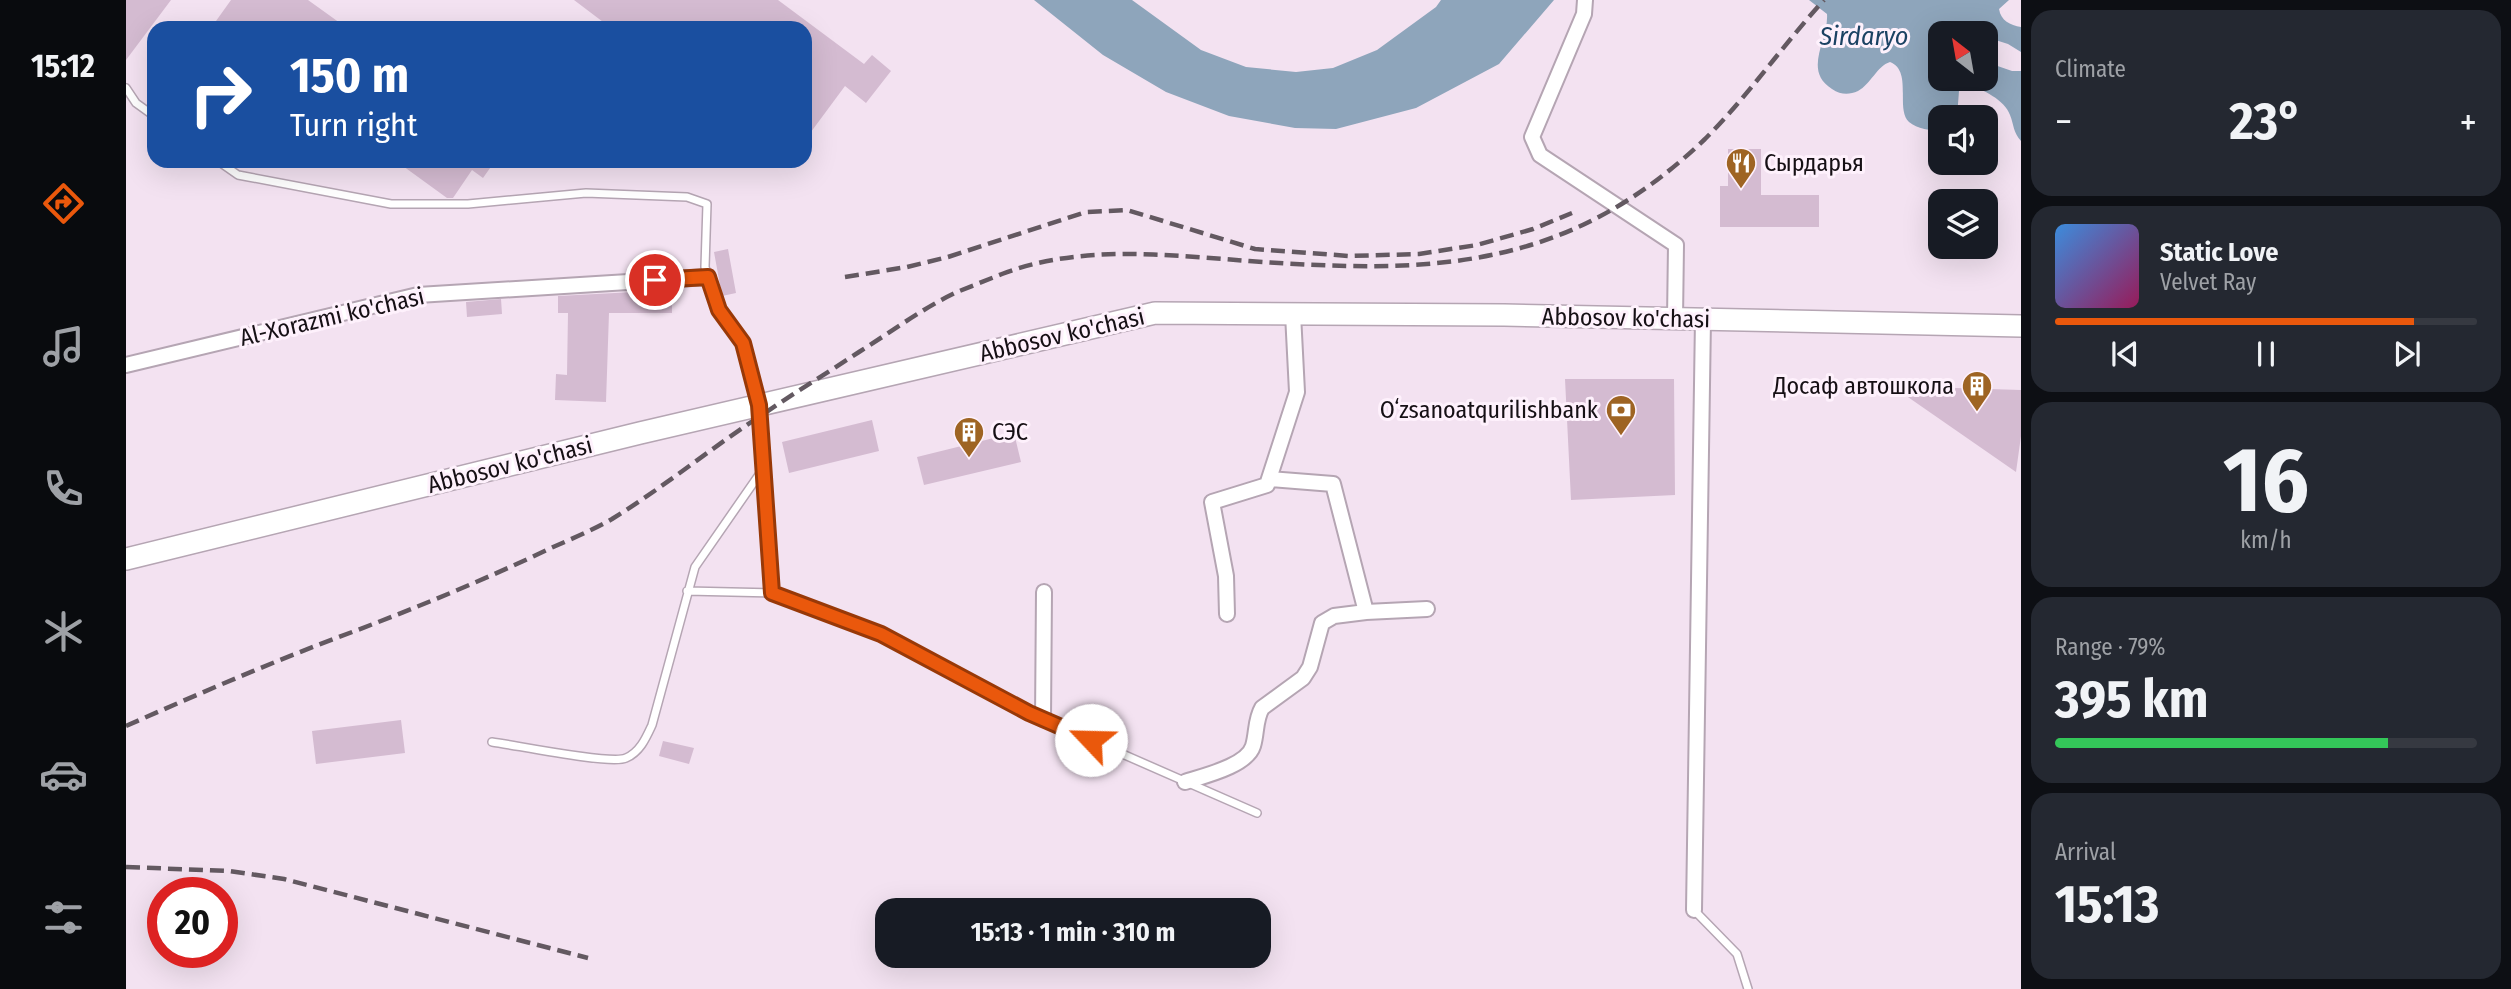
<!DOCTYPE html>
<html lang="en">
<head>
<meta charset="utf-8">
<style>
  :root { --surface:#171b24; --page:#242831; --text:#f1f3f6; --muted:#9ea1a6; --line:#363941; --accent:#ea580c }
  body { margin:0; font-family:"Fira Sans Condensed",sans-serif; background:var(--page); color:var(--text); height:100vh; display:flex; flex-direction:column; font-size:26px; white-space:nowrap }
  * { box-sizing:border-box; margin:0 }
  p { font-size:23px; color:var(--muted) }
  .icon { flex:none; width:38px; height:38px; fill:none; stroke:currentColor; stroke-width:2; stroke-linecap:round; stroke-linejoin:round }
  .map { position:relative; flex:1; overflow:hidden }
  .sheet { display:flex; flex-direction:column; gap:10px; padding:10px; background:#0d0f14; width:490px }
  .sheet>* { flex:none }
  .guide { position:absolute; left:21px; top:21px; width:665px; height:147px; border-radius:21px; box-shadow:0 7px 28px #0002; background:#1a4fa0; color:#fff; overflow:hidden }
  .needle { width:46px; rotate:329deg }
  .fabs { position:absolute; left:1802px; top:21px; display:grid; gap:14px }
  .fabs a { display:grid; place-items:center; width:70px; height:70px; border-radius:14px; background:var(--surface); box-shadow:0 7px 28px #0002; font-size:35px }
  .speed { position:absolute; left:21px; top:877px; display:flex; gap:14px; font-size:35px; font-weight:700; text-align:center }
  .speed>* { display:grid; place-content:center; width:91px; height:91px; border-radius:50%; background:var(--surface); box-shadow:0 7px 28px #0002; line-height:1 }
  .speed .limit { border:10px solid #d22; background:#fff; color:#111 }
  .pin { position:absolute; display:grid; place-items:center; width:60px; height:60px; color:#fff; margin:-30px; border:4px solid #fff; border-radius:50%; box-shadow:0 2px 7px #0007 }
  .me { position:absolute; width:77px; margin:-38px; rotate:294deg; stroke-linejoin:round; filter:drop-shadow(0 0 5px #0008) }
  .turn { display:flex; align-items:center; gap:24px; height:147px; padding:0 28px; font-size:32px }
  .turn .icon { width:91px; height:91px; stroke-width:2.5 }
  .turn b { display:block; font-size:49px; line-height:60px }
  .big { font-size:52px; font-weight:700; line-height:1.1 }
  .sheet .tile { flex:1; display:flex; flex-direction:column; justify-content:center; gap:10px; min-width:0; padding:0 24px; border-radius:21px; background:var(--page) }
  .sheet .dial { align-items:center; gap:0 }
  .dial b { font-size:91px; line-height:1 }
  .song { display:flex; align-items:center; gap:21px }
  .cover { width:84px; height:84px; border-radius:10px; background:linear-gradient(135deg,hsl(210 70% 55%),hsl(330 70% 35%)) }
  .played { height:7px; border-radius:4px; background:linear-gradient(90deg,var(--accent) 85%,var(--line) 85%) }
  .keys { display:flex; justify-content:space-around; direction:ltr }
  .heat { display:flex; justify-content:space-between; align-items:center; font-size:38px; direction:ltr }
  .charge { height:10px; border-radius:5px; background:linear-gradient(90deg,#34c759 79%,var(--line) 0) }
  .trip { position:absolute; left:749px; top:898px; width:396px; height:70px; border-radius:21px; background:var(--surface); box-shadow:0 7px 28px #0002; font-weight:700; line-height:70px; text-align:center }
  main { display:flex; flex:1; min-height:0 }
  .dock { display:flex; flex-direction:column; width:126px; justify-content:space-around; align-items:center; background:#090b0e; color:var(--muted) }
  .dock .icon { width:49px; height:49px }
  .dock .current { color:var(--accent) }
  .dock b { font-size:32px; color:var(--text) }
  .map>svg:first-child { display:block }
  .water { fill:#8ea5bb }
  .building { fill:#d4bbd1 }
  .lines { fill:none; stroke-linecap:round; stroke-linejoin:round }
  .service-casing { stroke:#b5a5b3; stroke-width:10 }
  .minor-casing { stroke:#b5a5b3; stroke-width:18 }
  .primary-casing { stroke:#b5a5b3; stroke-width:24 }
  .service { stroke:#fff; stroke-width:7 }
  .minor { stroke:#fff; stroke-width:14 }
  .primary { stroke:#fff; stroke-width:21 }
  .rail { stroke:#635961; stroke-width:4.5; stroke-dasharray:14 7; stroke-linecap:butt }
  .route-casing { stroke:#983908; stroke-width:18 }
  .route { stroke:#ea580c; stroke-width:12 }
  .labels { text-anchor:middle; stroke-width:6; stroke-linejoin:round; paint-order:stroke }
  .poi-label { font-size:24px; fill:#161015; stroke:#fef1fc; text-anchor:start }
  .street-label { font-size:24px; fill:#161015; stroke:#fef1fc }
  .water-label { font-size:26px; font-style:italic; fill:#1b4263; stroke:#fef1fc }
</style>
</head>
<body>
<main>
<nav class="dock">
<b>15:12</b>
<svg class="icon current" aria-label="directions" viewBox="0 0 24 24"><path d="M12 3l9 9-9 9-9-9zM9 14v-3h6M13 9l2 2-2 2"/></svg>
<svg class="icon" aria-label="music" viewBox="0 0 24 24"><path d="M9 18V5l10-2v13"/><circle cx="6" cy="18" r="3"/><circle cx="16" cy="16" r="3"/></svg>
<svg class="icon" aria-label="phone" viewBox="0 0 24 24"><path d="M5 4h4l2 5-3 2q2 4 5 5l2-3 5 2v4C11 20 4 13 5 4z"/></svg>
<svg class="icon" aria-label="climate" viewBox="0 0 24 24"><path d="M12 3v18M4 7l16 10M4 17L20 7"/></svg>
<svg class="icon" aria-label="car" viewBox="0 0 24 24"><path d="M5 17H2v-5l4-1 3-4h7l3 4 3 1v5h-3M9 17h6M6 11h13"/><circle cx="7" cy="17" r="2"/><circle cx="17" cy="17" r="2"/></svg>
<svg class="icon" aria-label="filters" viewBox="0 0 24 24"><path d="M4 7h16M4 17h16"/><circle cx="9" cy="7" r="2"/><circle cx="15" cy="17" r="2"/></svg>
</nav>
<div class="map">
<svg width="1895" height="989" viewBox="0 0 1895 989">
  <rect width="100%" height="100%" fill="#f3e2f1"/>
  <path class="water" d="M908,0H1006L1075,50L1120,67L1170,72L1207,68L1251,50L1310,7L1315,0H1428L1373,64L1290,108L1210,129L1169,128L1103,116L1040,92L977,55Z
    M1683,0H1883L1873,9C1875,21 1884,25 1895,27V52L1882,44L1860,37V33H1815V79H1860V62L1886,71H1895V141C1887,132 1888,125 1884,115C1879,100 1856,89 1843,85L1833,91L1831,117H1815V132C1805,130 1791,129 1783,122C1769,109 1787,71 1764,62C1751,66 1745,84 1732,91C1723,95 1715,95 1706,89C1676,70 1703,40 1701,14Z"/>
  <path class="building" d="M0,0H45L0,60Z
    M105,0H182L221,28H85Z
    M448,0H652L738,64L746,55L765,71L740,103L719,86L679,140V28H485Z
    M1602,149H1635V195H1693V227H1594V186H1602Z
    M270,161H369L357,178L346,170L327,198H321Z
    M602,249L610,293L596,296L588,252Z
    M546,290V313H483L480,402L429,400L430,374L441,375L442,313H432V296Z
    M375,299L376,314L341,317L340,302Z
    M1439,379H1548L1549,495L1445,500Z
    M1766,386L1895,390V436L1890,472Z
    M746,420L753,451L663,473L656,442Z
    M888,433L895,462L798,485L791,457Z
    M275,720L279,753L190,764L186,731Z
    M537,741L568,748L563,764L533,756Z"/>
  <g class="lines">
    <g class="service-casing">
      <path id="service" d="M0,88L10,103L28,116
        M92,161L112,175L265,204H342L460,193L561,197L581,204L579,267L593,310L616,343L633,405L646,593
        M561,591L646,593L755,634L903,713L1131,813
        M366,742C389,745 485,765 500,758C514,752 520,738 526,725L569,567L637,469
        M1568,910L1611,954L1622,989"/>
    </g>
    <g class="minor-casing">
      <path id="minor" d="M1459,0L1458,14L1406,137L1414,155L1550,245L1549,319
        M0,365L292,295L582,277
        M1143,479L1207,484L1240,612L1301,609
        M1101,614L1100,576L1086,502L1141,485L1171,392L1167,314
        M917,719L918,592
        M1059,782C1077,776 1121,766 1127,746C1131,733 1129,720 1136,708L1177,678L1184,667L1196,623L1208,616L1240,612
        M1568,910L1577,319"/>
    </g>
    <g class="primary-casing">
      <path id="primary" d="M0,559L514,433L1029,313L1378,315L1895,326"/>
    </g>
    <use href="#service" class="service"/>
    <use href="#minor" class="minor"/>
    <use href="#primary" class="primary"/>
    <path class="rail" d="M719,277L781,267L822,257L960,212L1001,210L1129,249L1223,256L1293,254L1351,245L1407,229L1446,213
      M0,726C70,695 141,664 213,637C285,610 356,581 425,548C445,539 467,530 486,519C538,487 585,448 636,415C668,393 701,373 733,352C765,332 797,308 831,292C846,286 861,280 876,274C954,244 1042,255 1123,261C1304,274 1440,272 1579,139C1622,96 1657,45 1698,0
      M0,867L103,871L158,879L462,958"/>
  </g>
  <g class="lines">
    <g class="route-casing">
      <path id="route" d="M529,280L582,277L593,310L617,343L633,405L646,593L755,634L903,713L965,740"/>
    </g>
    <use href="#route" class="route"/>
  </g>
  <defs>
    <g id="restaurant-pin" transform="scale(1.575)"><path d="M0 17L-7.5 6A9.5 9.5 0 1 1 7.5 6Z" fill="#9e6423" stroke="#fef1fc"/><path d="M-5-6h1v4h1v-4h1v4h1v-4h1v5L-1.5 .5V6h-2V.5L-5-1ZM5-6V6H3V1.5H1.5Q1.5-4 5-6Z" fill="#fff"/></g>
    <g id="building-pin" transform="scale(1.575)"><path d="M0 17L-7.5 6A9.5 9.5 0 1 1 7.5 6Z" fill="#9e6423" stroke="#fef1fc"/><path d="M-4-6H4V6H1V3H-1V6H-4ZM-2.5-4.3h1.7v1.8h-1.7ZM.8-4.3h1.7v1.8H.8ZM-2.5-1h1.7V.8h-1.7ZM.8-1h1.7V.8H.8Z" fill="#fff"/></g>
    <g id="bank-pin" transform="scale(1.575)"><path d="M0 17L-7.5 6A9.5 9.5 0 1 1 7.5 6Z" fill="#9e6423" stroke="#fef1fc"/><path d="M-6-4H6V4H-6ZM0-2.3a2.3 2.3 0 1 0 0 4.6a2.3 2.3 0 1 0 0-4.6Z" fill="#fff"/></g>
  </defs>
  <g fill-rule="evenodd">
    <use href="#restaurant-pin" x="1615" y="163"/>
    <use href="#building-pin" x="1851" y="386"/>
    <use href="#bank-pin" x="1495" y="410"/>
    <use href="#building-pin" x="843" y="432"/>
  </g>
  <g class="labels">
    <g class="poi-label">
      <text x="1638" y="171">Сырдарья</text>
      <text x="1828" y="394" text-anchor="end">Досаф автошкола</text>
      <text x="1472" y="418" text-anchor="end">Oʻzsanoatqurilishbank</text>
      <text x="866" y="440">СЭС</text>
    </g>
    <g class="street-label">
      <text transform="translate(206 317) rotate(-13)" y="8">Al-Xorazmi ko'chasi</text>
      <text transform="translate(1500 318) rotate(1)" y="8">Abbosov ko'chasi</text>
      <text transform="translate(936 335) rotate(-13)" y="8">Abbosov ko'chasi</text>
      <text transform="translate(384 465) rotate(-14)" y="8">Abbosov ko'chasi</text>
    </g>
    <g class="water-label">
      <text x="1738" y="45">Sirdaryo</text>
    </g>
  </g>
</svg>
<div class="fabs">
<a><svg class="needle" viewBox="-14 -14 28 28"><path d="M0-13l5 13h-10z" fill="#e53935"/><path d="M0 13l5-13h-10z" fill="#9ea1a6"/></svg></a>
<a><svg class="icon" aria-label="sound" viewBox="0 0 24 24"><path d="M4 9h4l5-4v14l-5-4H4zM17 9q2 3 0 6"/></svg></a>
<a><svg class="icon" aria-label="layers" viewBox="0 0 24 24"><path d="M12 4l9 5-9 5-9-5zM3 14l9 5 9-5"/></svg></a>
</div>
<div class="speed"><div class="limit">20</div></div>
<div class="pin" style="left:529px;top:280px;background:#d93025"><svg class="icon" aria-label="arrive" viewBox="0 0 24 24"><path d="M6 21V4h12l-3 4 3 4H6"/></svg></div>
<svg class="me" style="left:965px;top:740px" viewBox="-20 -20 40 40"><circle r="19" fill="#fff"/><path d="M0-13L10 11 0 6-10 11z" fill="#ea580c"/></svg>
<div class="trip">15:13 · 1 min · 310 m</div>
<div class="guide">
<div class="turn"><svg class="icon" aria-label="right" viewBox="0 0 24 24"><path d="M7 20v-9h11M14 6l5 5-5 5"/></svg><div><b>150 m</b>Turn right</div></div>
</div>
</div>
<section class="sheet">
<div class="tile"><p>Climate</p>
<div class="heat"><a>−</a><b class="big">23°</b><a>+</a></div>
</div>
<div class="tile">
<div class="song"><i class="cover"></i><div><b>Static Love</b><p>Velvet Ray</p></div></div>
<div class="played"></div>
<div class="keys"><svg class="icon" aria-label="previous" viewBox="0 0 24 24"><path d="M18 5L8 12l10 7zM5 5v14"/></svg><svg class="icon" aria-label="pause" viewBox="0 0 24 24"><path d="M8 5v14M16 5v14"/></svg><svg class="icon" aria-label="next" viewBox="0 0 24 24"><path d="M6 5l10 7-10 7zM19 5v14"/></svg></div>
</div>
<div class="tile dial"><b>16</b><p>km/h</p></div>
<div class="tile"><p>Range · 79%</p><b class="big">395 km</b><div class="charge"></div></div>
<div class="tile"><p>Arrival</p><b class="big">15:13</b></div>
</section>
</main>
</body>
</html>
